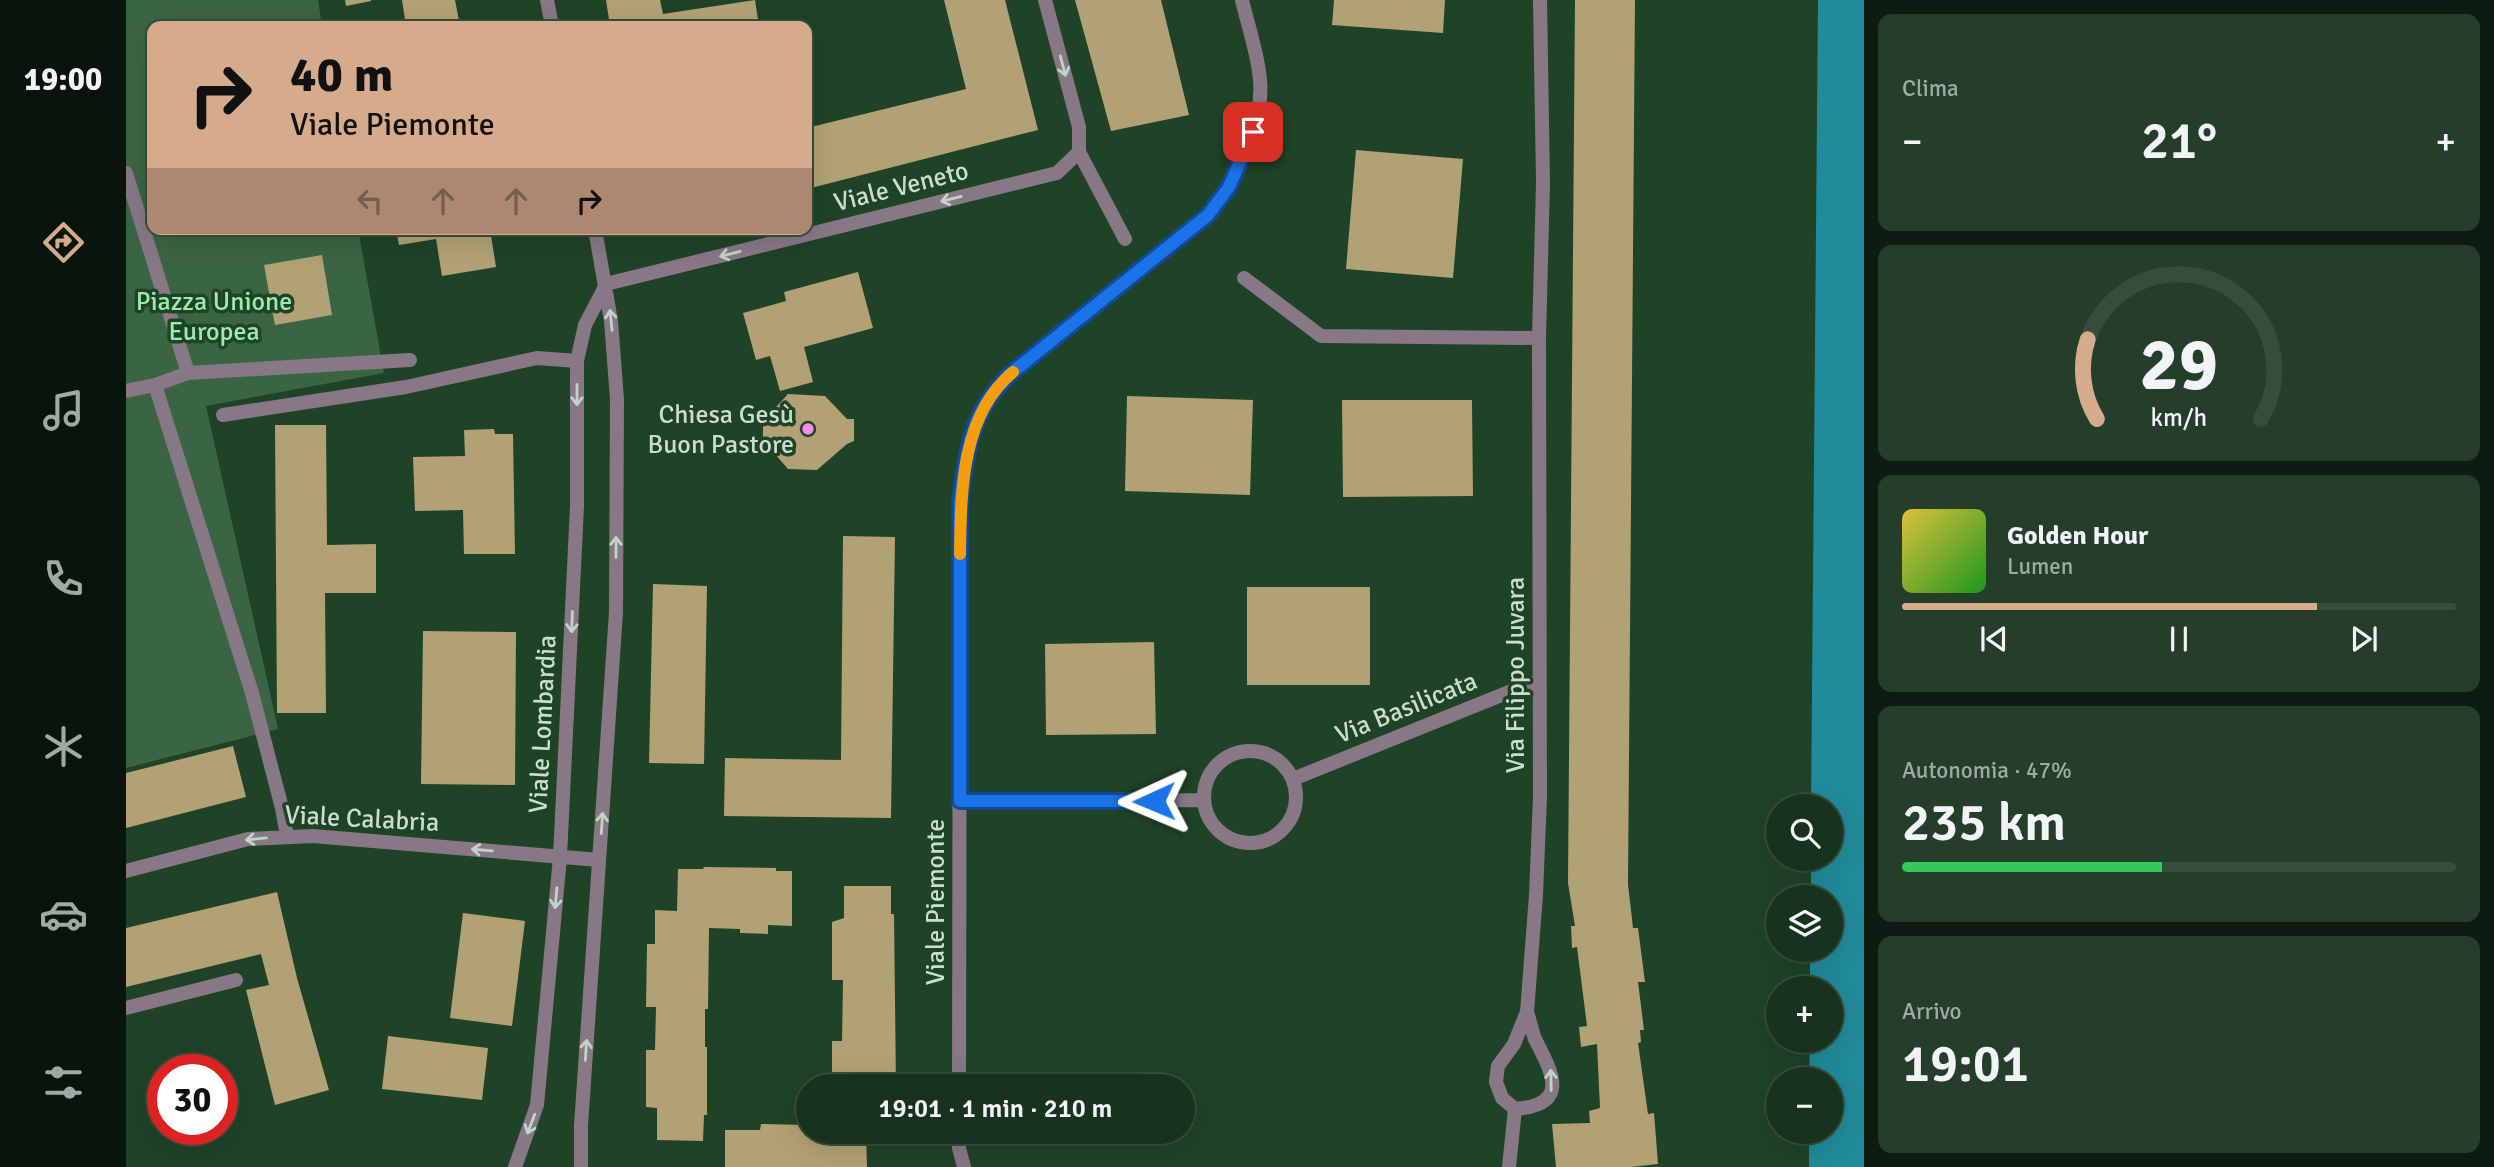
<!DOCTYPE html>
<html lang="it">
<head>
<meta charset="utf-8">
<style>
  :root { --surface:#17321d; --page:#243e2a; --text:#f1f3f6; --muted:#9eaaa4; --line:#364d3b; --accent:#d6ab8b }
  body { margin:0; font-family:Signika,sans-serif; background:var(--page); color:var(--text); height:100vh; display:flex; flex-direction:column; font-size:26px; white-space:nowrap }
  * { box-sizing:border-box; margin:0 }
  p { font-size:23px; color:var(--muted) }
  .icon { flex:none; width:38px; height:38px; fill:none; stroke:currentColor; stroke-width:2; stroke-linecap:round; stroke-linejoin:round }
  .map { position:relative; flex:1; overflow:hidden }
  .sheet { display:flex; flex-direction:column; gap:14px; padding:14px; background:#0d1c10; width:630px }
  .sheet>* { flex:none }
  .banner { position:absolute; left:21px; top:21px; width:665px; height:214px; border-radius:14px; box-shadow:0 7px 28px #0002,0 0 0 2px var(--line); background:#d6ab8b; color:#111; overflow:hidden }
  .fabs { position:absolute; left:1640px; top:794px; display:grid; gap:14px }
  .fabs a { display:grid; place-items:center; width:77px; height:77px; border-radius:50%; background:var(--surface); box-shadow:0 7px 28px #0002,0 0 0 2px var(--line); font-size:35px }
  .speed { position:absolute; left:21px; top:1054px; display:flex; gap:14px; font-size:35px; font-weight:700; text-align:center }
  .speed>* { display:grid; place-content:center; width:91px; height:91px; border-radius:50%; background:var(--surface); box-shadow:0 7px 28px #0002,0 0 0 2px var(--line); line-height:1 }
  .speed .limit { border:10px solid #d22; background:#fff; color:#111 }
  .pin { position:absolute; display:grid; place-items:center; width:60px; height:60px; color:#fff; margin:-30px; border-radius:14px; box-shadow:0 4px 10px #0006 }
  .me { position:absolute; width:77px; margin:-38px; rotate:269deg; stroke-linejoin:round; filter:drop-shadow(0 0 5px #0008) }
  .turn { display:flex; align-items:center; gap:24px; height:147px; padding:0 28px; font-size:32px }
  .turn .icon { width:91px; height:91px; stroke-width:2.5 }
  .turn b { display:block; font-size:49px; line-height:60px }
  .lanes { display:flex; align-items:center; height:66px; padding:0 28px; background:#0003; justify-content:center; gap:35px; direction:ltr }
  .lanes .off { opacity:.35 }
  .big { font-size:52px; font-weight:600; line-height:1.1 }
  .sheet .card { flex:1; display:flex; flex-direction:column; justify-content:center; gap:10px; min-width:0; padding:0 24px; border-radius:14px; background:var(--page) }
  .sheet .dial { align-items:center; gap:0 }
  .dial svg { height:182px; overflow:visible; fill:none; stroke:var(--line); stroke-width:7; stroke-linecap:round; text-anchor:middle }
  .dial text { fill:var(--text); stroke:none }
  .song { display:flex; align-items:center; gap:21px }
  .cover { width:84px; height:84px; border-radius:10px; background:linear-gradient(135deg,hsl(50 70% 55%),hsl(120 70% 35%)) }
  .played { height:7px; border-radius:4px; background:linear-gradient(90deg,var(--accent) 75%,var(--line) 75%) }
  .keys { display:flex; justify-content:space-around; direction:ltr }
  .heat { display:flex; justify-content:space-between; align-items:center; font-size:38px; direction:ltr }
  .charge { height:10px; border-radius:5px; background:linear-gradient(90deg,#34c759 47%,var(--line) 0) }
  .trip { position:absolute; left:670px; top:1074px; width:399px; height:70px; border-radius:35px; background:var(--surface); box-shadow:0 7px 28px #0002,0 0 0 2px var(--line); font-weight:600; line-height:70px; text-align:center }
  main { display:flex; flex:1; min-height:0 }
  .tabs { display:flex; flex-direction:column; width:126px; justify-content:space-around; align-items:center; background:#09140c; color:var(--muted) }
  .tabs .icon { width:49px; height:49px }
  .tabs .active { color:var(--accent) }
  .tabs b { font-size:32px; color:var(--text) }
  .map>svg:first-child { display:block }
  .green { fill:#3a6543 }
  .water { fill:#208b9a }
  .building { fill:#b2a174 }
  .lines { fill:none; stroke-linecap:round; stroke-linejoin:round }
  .lane { stroke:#887886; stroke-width:14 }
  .street { stroke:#887886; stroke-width:14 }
  .oneway { stroke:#c2d4c5 }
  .route-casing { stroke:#114b97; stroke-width:18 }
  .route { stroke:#1a73e8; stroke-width:12 }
  .slow { stroke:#f59e0b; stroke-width:12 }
  .poi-dot { fill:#f589ee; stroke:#1f4327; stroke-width:2.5 }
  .labels { text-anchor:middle; stroke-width:7; stroke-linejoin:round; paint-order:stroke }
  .street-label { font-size:26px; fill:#c9decc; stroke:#1f4327 }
  .park-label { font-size:26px; fill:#9aeeab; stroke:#1f4327 }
  .poi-label { font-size:26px; fill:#c9decc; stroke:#1f4327; text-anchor:end }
</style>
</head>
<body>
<main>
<nav class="tabs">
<b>19:00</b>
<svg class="icon active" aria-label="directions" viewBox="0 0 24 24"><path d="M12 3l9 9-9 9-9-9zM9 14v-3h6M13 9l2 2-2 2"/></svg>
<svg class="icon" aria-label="music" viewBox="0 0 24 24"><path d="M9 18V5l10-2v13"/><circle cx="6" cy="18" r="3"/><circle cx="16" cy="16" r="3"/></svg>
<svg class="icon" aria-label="phone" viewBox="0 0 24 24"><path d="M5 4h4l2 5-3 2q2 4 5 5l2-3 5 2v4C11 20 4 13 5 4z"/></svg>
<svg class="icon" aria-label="climate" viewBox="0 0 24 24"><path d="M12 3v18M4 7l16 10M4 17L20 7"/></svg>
<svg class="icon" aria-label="car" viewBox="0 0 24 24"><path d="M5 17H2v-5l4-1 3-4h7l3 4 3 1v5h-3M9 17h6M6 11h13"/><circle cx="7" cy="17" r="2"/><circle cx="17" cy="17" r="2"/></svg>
<svg class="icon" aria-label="filters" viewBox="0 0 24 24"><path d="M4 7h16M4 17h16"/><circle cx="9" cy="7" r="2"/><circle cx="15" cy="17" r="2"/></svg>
</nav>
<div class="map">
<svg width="1738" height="1167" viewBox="0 0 1738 1167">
  <rect width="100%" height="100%" fill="#1f4327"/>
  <path class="green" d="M0,0H192L196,26H26V229H232L258,373L80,406L152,729L0,768Z"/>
  <path class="water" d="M1692,0H1738V1167H1683V1132H1704V1080H1683L1684,1041H1704V989H1684V950H1704V898H1685V859H1704V807H1685Z"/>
  <path class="building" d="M219,0H245V1L220,6Z
    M276,0H329L334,26H280Z
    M480,0H534L537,14L629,0L633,26H484Z
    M818,0H879L912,130L681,189V128L840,89Z
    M949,0H1035L1063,115L985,131Z
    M1208,0H1319L1317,33L1206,25Z
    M1449,0H1509L1502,884L1507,928H1512L1519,982H1512L1518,1030H1514L1515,1042L1512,1043L1522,1114L1528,1113L1532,1164L1505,1167H1430L1426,1124L1464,1123L1463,1111L1474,1108L1471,1044L1455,1047L1453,1027L1461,1026L1451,947L1446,948L1445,926H1449L1442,883Z
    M1230,150L1337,159L1327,278L1220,269Z
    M190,229H210V230L191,234Z
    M270,229H364L370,267L316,276L310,239L273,245Z
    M196,255L206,315L149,325L138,265Z
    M732,272L747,328L678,347L687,382L654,391L644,356L630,360L617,313L660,301L658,292Z
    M662,394L699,396L721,419H728V441L721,444L691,470L662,469L641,445V440L637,438V418L642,419V416Z
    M1001,396L1127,400L1124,495L999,491Z
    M1216,400H1346L1347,496L1217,497Z
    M149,425H200L201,545L250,544V593H199L200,713H151Z
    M368,429L369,434H387L389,554H338L337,510L289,511L287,457L339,456L338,430Z
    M717,536L769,537L765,818L598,816L599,758L715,760Z
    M527,584L581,586L578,764L523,763Z
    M1121,587H1244V685H1121Z
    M297,631L390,632L389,785L295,784Z
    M1028,642L1030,734L920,735L919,644Z
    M107,746L120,797L0,828V773Z
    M577,867L650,868V871H666V926L642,925V934L614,933V929L583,928L582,1009H579V1047H581V1115H578L577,1141L531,1140V1108L520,1107V1050H529L530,1007H520L521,944H529V910L551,911L552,869H578Z
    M718,886H765V914H768L770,1087H706V1041H716L717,980H706V922L718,918Z
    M151,892L171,978L203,1090L149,1105L120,990L143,985L135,954L0,987V928Z
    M337,913L399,921L386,1026L324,1018Z
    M262,1036L362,1048L356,1100L256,1089Z
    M635,1124L682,1125V1132H740L741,1167H599V1130H634Z"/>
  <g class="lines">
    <path class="lane" d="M97,415L280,387L411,358L451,361"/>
    <path class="street" d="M421,0L426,26
      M953,152L999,239
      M0,173L62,373L284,360
      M1118,278L1195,336L1413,338
      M480,284L931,173L953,152V127L919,0
      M29,385L126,693L156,808L161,836
      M0,391L29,385L62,373
      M1078 797a46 46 0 1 1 92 0a46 46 0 1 1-92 0Z
      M1167,779L1393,688L1412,682
      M834,801L880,802L1078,800
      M0,871L122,839L187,836L473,860
      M0,1008L110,980
      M1401,1012C1404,1021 1406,1031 1409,1039C1426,1072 1445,1105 1389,1109L1376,1098L1370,1082L1372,1066L1388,1044L1401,1012L1410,895L1414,797L1413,338L1417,183L1414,0
      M833,1087L834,502C838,470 842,433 859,405C865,394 875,384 883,375L1082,215C1110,177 1138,130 1134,80C1132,54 1122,26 1116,0
      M833,1132V1148L838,1167
      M389,1167L411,1105L434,857L451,506V361L459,325L480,285
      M455,1167V1126L490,612L491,399L485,321L469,229
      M1383,1167L1389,1109"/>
  </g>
  <defs><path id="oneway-shaft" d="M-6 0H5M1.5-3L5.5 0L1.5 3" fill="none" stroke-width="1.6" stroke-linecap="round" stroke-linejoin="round" transform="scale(1.75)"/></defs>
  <g class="oneway">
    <use href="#oneway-shaft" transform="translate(937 66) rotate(75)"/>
    <use href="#oneway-shaft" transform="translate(825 199) rotate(166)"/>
    <use href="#oneway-shaft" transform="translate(604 254) rotate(166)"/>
    <use href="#oneway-shaft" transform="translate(485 320) rotate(-96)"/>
    <use href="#oneway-shaft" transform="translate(451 395) rotate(90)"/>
    <use href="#oneway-shaft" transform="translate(490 547) rotate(-90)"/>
    <use href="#oneway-shaft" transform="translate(446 622) rotate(92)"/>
    <use href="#oneway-shaft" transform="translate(476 823) rotate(-86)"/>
    <use href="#oneway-shaft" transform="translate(130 839) rotate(174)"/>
    <use href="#oneway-shaft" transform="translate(356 850) rotate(-175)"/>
    <use href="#oneway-shaft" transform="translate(430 898) rotate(95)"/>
    <use href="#oneway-shaft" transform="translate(460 1050) rotate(-86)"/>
    <use href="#oneway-shaft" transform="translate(1425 1080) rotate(-91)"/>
    <use href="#oneway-shaft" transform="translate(405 1124) rotate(111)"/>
  </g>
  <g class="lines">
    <g class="route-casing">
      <path id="route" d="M1028,801H834V502C838,470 842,433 859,405C865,394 875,384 883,375L1082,215L1103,187L1127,132"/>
    </g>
    <use href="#route" class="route"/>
    <path class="slow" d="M834,554C835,492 835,415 887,372"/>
  </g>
  <circle class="poi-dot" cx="682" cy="429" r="7"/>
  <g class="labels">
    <g class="street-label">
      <text transform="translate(775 186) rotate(-14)" y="9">Viale Veneto</text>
      <text transform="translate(1389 675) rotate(-90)" y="9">Via Filippo Juvara</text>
      <text transform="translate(1280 707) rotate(-22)" y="9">Via Basilicata</text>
      <text transform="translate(416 724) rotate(-87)" y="9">Viale Lombardia</text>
      <text transform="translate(236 818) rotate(3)" y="9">Viale Calabria</text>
      <text transform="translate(809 902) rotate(-90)" y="9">Viale Piemonte</text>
    </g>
    <g class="park-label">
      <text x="88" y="310">Piazza Unione<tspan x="88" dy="30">Europea</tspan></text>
    </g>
    <g class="poi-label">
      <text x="668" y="423">Chiesa Gesù<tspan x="668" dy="30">Buon Pastore</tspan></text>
    </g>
  </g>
</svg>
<div class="fabs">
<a><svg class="icon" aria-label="search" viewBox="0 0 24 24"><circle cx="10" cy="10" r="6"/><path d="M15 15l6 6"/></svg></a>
<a><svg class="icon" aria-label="layers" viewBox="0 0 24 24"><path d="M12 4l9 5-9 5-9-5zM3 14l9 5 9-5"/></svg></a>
<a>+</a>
<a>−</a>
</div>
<div class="speed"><div class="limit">30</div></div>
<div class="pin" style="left:1127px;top:132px;background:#d93025"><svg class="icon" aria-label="arrive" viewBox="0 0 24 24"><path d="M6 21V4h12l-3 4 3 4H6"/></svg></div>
<svg class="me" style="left:1028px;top:801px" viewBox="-20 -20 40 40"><path d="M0-17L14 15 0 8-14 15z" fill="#1a73e8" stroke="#fff" stroke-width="4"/></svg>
<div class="trip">19:01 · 1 min · 210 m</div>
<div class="banner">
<div class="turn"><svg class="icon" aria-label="right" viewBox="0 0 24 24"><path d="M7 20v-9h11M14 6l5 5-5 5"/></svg><div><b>40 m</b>Viale Piemonte</div></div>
<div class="lanes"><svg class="icon off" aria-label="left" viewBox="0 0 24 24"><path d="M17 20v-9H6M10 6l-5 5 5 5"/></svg><svg class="icon off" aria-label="ahead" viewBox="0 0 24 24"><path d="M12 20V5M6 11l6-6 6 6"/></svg><svg class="icon off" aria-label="ahead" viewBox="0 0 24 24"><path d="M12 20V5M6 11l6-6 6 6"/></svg><svg class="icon" aria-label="right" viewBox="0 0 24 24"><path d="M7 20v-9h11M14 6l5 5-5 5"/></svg></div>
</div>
</div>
<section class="sheet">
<div class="card"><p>Clima</p>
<div class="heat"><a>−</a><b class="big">21°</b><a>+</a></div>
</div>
<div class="card dial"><svg viewBox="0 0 100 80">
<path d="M14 69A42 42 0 1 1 86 69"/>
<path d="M14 69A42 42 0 0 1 10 34" stroke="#d6ab8b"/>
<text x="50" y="56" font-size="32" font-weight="700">29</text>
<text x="50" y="72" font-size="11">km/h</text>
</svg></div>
<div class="card">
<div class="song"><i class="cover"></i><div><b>Golden Hour</b><p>Lumen</p></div></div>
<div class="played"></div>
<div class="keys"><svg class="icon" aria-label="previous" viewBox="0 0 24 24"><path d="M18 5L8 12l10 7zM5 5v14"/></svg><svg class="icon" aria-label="pause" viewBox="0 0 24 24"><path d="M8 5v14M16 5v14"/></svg><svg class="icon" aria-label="next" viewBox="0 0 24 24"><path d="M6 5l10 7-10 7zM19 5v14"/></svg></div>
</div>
<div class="card"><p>Autonomia · 47%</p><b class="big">235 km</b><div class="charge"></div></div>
<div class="card"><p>Arrivo</p><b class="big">19:01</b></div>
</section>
</main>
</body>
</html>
